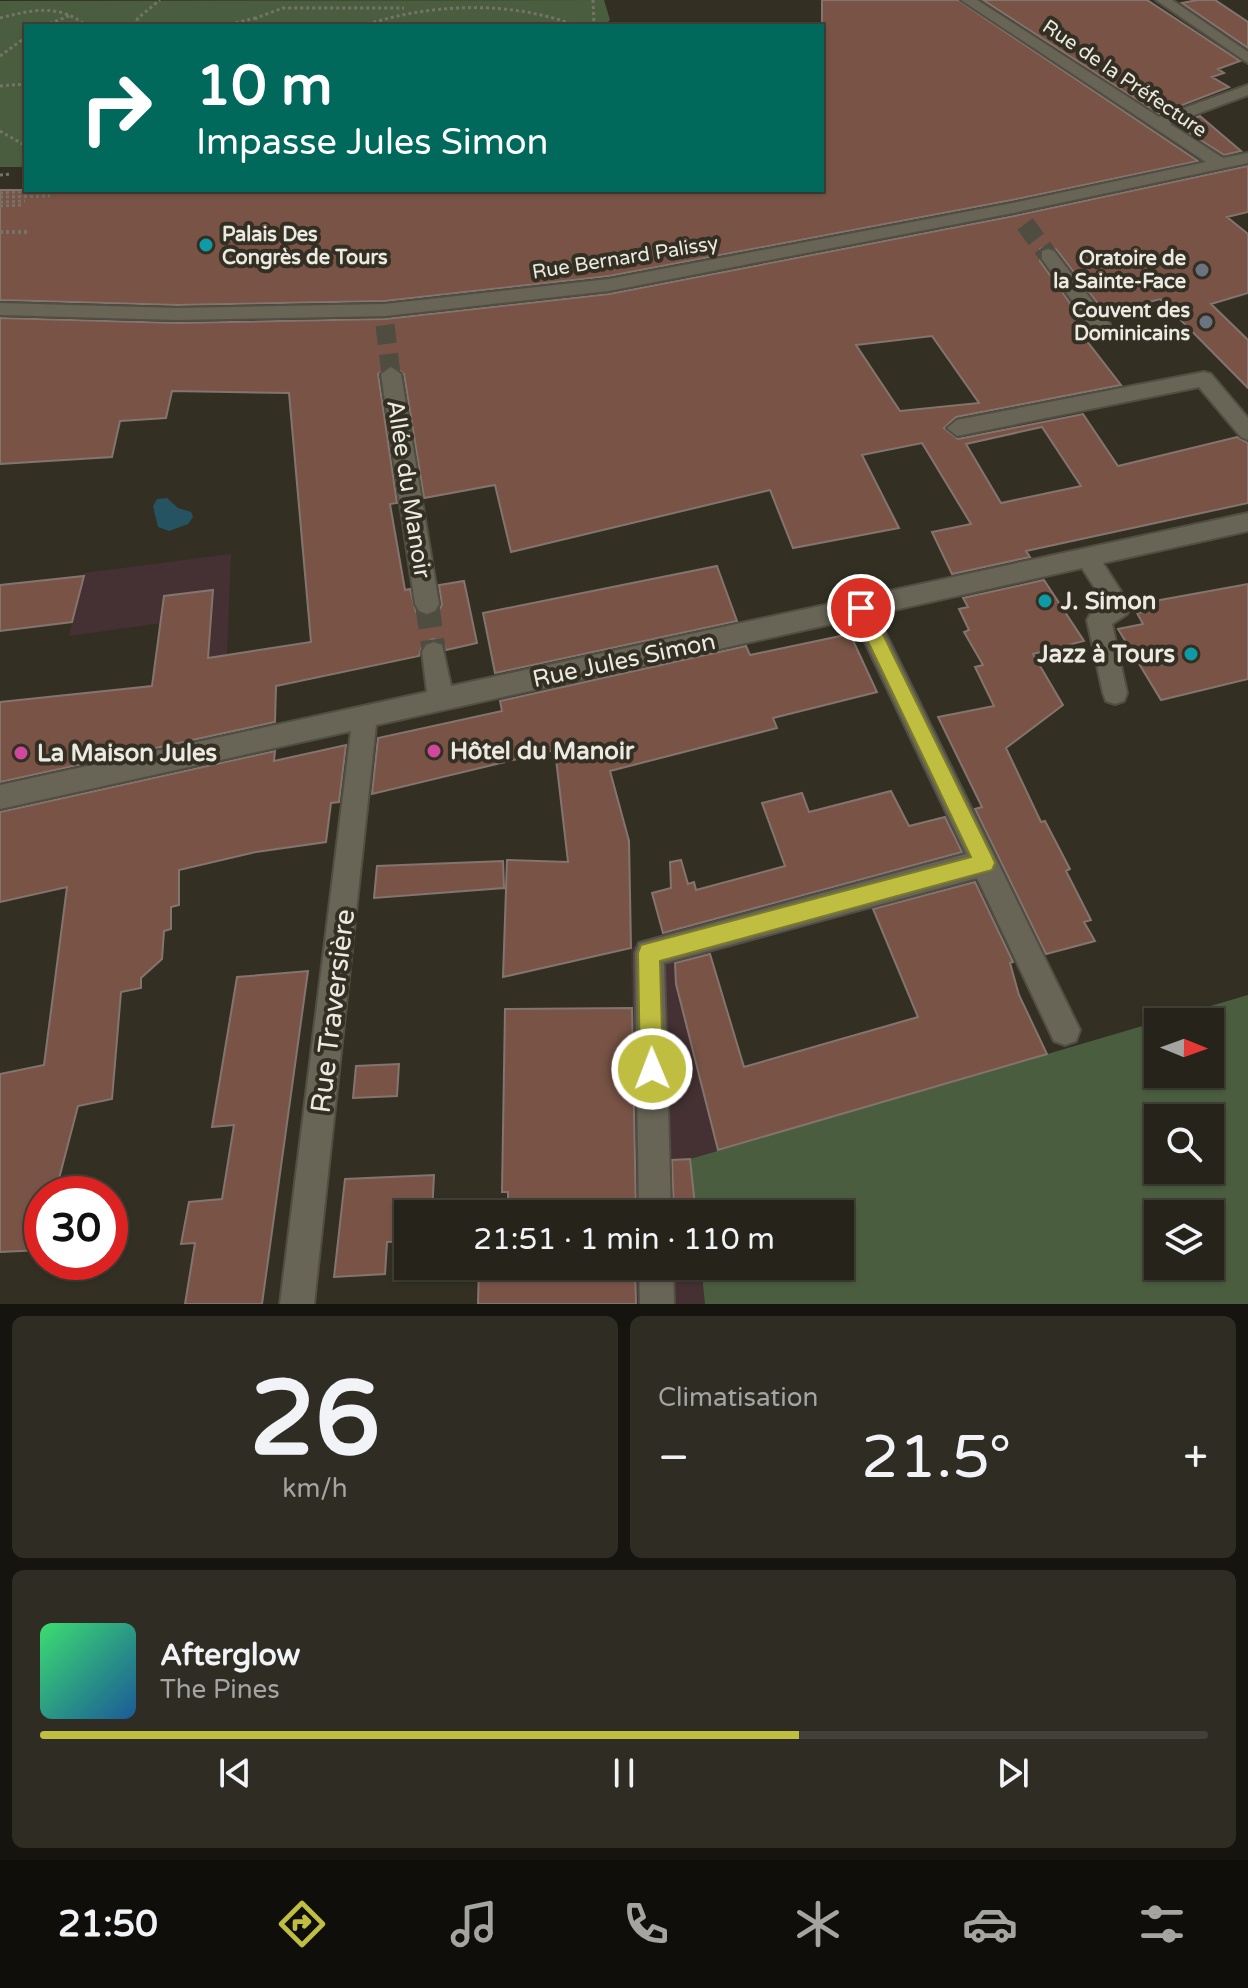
<!DOCTYPE html>
<html lang="fr">
<head>
<meta charset="utf-8">
<style>
  :root { --surface:#26241a; --page:#2e2c23; --text:#f1f3f6; --muted:#a4a4a2; --line:#424139; --accent:#bfbe41 }
  body { margin:0; font-family:"Varela Round",sans-serif; background:var(--page); color:var(--text); height:100vh; display:flex; flex-direction:column; font-size:30px; white-space:nowrap }
  * { box-sizing:border-box; margin:0 }
  p { font-size:26px; color:var(--muted) }
  .icon { flex:none; width:44px; height:44px; fill:none; stroke:currentColor; stroke-width:2; stroke-linecap:round; stroke-linejoin:round }
  .map { position:relative; height:1304px; overflow:hidden }
  .details { display:flex; flex-direction:column; gap:12px; padding:12px; background:#15140e; flex:1 }
  .details>* { flex:none }
  .guide { position:absolute; left:24px; top:24px; width:800px; height:168px; border-radius:0px; box-shadow:0 2px 6px #0004,0 0 0 2px var(--line); background:#00695c; color:#fff; overflow:hidden }
  .needle { width:52px; rotate:91deg }
  .fabs { position:absolute; left:1144px; top:1008px; display:grid; gap:16px }
  .fabs a { display:grid; place-items:center; width:80px; height:80px; border-radius:0px; background:var(--surface); box-shadow:0 2px 6px #0004,0 0 0 2px var(--line); font-size:40px }
  .speed { position:absolute; left:24px; top:1176px; display:flex; gap:16px; font-size:40px; font-weight:700; text-align:center }
  .speed>* { display:grid; place-content:center; width:104px; height:104px; border-radius:50%; background:var(--surface); box-shadow:0 2px 6px #0004,0 0 0 2px var(--line); line-height:1 }
  .speed .limit { border:12px solid #d22; background:#fff; color:#111 }
  .pin { position:absolute; display:grid; place-items:center; width:68px; height:68px; color:#fff; margin:-34px; border:4px solid #fff; border-radius:50%; box-shadow:0 2px 8px #0007 }
  .me { position:absolute; width:88px; margin:-44px; rotate:359deg; stroke-linejoin:round; filter:drop-shadow(0 0 6px #0008) }
  .turn { display:flex; align-items:center; gap:28px; height:168px; padding:0 40px; font-size:36px }
  .turn .icon { width:104px; height:104px; stroke-width:2.5 }
  .turn b { display:block; font-size:56px; line-height:68px }
  .big { font-size:60px; font-weight:600; line-height:1.1 }
  .details .card { flex:1; display:flex; flex-direction:column; justify-content:center; gap:12px; min-width:0; padding:0 28px; border-radius:12px; background:var(--page) }
  .details .dial { align-items:center; gap:0 }
  .dial b { font-size:104px; line-height:1 }
  .song { display:flex; align-items:center; gap:24px }
  .cover { width:96px; height:96px; border-radius:12px; background:linear-gradient(135deg,hsl(140 70% 55%),hsl(210 70% 35%)) }
  .played { height:8px; border-radius:4px; background:linear-gradient(90deg,var(--accent) 65%,var(--line) 65%) }
  .keys { display:flex; justify-content:space-around; direction:ltr }
  .heat { display:flex; justify-content:space-between; align-items:center; font-size:44px; direction:ltr }
  .details .tiles { flex:1; display:grid; gap:12px; grid-template-columns:1fr 1fr }
  .card:last-child { grid-column:span 2 }
  .trip { position:absolute; left:394px; top:1200px; width:460px; height:80px; border-radius:0px; background:var(--surface); box-shadow:0 2px 6px #0004,0 0 0 2px var(--line); font-weight:600; line-height:80px; text-align:center }
  .tabs { display:flex; height:128px; justify-content:space-around; align-items:center; background:#0f0e0a; color:var(--muted) }
  .tabs .icon { width:56px; height:56px }
  .tabs .active { color:var(--accent) }
  .tabs b { font-size:36px; color:var(--text) }
  .map>svg:first-child { display:block }
  .industrial { fill:#453133 }
  .green { fill:#4a5e3f; fill-rule:evenodd }
  .water { fill:#265361 }
  .building { fill:#795446; stroke:#84746e; stroke-width:2; fill-rule:evenodd }
  .lines { fill:none; stroke-linecap:round; stroke-linejoin:round }
  .minor-tunnel-far1 { stroke:#4f4c40; stroke-width:19; stroke-dasharray:19 10; stroke-linecap:butt }
  .minor-tunnel { stroke:#4f4c40; stroke-width:24; stroke-dasharray:24 12; stroke-linecap:butt }
  .minor-casing { stroke:#514e43; stroke-width:4 }
  .path-far1 { stroke:#757368; stroke-width:3; stroke-dasharray:3 3; stroke-linecap:butt }
  .path { stroke:#757368; stroke-width:4; stroke-dasharray:3 3; stroke-linecap:butt }
  .minor { fill:#686456; fill-rule:evenodd }
  .route { fill:#bfbe41; stroke:#7c7c2a; stroke-width:2 }
  .culture-dot { fill:#0f9aa8; stroke:#333023; stroke-width:3 }
  .worship-dot { fill:#6b7280; stroke:#333023; stroke-width:3 }
  .hotel-dot { fill:#d1479c; stroke:#333023; stroke-width:3 }
  .labels { text-anchor:middle; stroke-width:8; stroke-linejoin:round; paint-order:stroke }
  .far-street-label { font-size:20px; fill:#ebe9e1; stroke:#333023 }
  .far-poi-label { font-size:20px; font-weight:bold; fill:#ebe9e1; stroke:#333023; text-anchor:end }
  .street-label { font-size:24px; fill:#ebe9e1; stroke:#333023 }
  .poi-label { font-size:24px; font-weight:bold; fill:#ebe9e1; stroke:#333023; text-anchor:start }
  .near-street-label { font-size:28px; fill:#ebe9e1; stroke:#333023 }
</style>
</head>
<body>
<div class="map">
<svg width="1248" height="1304" viewBox="0 0 1248 1304">
  <rect width="100%" height="100%" fill="#333023"/>
  <path class="industrial" d="M231,554L224,725L205,692L211,616L69,636L84,573Z
    M702,927L764,1136L690,1159L696,1214H580L632,1008L631,947Z
    M581,1266H701L705,1304H581Z"/>
  <path class="green" d="M604,0L610,20L607,23L611,26H26V167H0V1Z
    M1248,995V1304H705L701,1266H840V1214H696L690,1159ZM1158,1022H1210V1074H1158ZM1158,1118H1210V1170H1158ZM1158,1214H1210V1266H1158Z"/>
  <path class="water" d="M167,498L178,508L191,512L193,517L188,524L169,531L158,527L153,506L157,499Z"/>
  <path class="building" d="M822,0H958L1198,161L1012,200L609,276L385,301L177,305L0,300V190H822Z
    M983,0H1147L1240,61L1218,69L1224,73L1212,77L1229,87L1159,114Z
    M1197,0H1215L1248,22V48L1182,3Z
    M1200,116L1241,151L1224,155L1177,125Z
    M1248,166V212L1227,217L1248,234V293L1211,304L1248,340V388L1160,299L1106,314L1056,249L1047,246L1040,249V261L1082,320L1073,323L1121,385L956,417L944,428L958,439L1083,414L1118,466L1237,437L1248,443V503L1026,551L1030,557L952,574L932,532L971,524L922,443L862,455L899,528L793,548L770,490L511,552L495,485L424,498L404,374L391,364L378,374L397,503L390,504L405,590L410,589L416,612L428,617L436,614L442,605L439,585L464,581L477,643L446,650L443,642L433,639L423,644L419,656L276,686L275,722L0,782V702L152,686L164,596L213,590L208,658L311,642L289,393L172,391L166,418L120,421L112,457L0,464V318L177,323L385,319L609,294L1014,216ZM932,336L979,403L900,411L856,345ZM1042,427L1081,486L1001,503L966,444Z
    M717,566L737,621L495,673L483,613Z
    M84,576L72,622L0,631V585Z
    M1044,580L1084,641L1033,654L1063,705L1006,748L1041,822L1045,821L1070,869L1066,871L1091,920L1084,922L1095,941L1046,954L975,809L982,807L938,717L994,706L975,667L983,665L964,632L969,630L959,609L968,607L963,598Z
    M1248,584V679L1161,700L1118,629L1143,624L1137,613L1151,611L1155,601Z
    M850,634L877,692L773,718L777,728L610,771L629,841L631,948L503,977L507,860L568,862L555,750L372,794L378,738L502,711L500,701L746,646L750,655Z
    M346,745L339,802L331,803L326,842L256,852L179,870V905L171,907V929L164,931L162,959L141,978V988L121,992L112,1099L78,1106L55,1194H42V1250L0,1252V1074L44,1065L67,887L0,902V812L275,751L274,761Z
    M891,791L909,826L945,817L962,852L663,933L652,893L671,888L670,862L681,860L688,884L694,882L696,890L785,866L762,803L802,793L809,812Z
    M503,861L504,888L374,898L377,866Z
    M975,882L1013,962L1010,963L1019,995L1047,1054L718,1150L676,984L675,963L710,954L744,1067L918,1017L873,909Z
    M308,971L262,1304H185L195,1243L181,1244L189,1202L222,1199L234,1125L212,1127L237,977Z
    M632,1008L636,1214H508V1192H502L505,1009Z
    M399,1064L397,1096L353,1098L356,1066Z
    M690,1159L696,1214H674L672,1160Z
    M434,1175L432,1214H408V1241L387,1242L385,1274L334,1277L345,1179Z
    M479,1266H635L636,1304H478Z"/>
  <g class="lines">
    <path class="minor-tunnel-far1" d="M1025,224L1048,255
      M385,325L391,374"/>
    <path class="minor-tunnel" d="M427,604L434,652"/>
    <g class="minor-casing">
      <path id="minor" d="M961,0H977L1159,117L1248,85V95L1170,124L1223,158L1248,153V163L1013,213L609,291L385,316L177,320L0,315V303L177,308L385,304L609,279L1013,203L1206,162Z
        M1156,0H1172L1248,52V63Z
        M1048,249L1054,251L1110,324V334H1096L1042,259V251Z
        M391,367L401,374L439,604L435,611L427,614L419,611L415,604L381,374Z
        M1204,372L1211,374L1248,418V440L1241,437L1199,387L957,436L947,428L957,420Z
        M1248,513V531L1103,563L1131,607L1127,614L1112,624L1127,693L1124,701L1115,704L1106,701L1103,693L1087,620L1091,613L1105,604L1082,568L876,614L1080,1030L1076,1041L1065,1045L1054,1041L977,878L664,963L671,1214H639L635,953L639,943L966,854L854,619L376,725L314,1304H280L351,731L0,809V785L427,692L422,652L426,645L434,642L442,645L451,686Z
        M639,1266H673L674,1304H640Z"/>
    </g>
    <path class="path-far1" d="M593,0L594,26
      M0,18C31,10 60,3 86,26
      M44,26L71,15
      M134,26L138,18L160,0
      M224,26L255,18
      M256,26V18L283,8H404
      M362,26C430,3 510,0 577,26
      M0,56L26,37
      M0,86L26,84
      M0,131L26,146
      M0,175L12,174
      M0,193L51,190
      M0,197L50,196
      M0,202L25,201
      M0,206L23,205"/>
    <path class="path" d="M0,232H28"/>
    <use href="#minor" class="minor"/>
  </g>
  <path class="route" d="M861,600L867,602L992,856L995,863L992,870L660,961L663,1069L660,1077L652,1081L643,1077L640,1069L638,953L641,945L971,857L852,608Z"/>
  <g class="culture-dot">
    <circle cx="206" cy="245" r="8"/>
    <circle cx="1045" cy="601" r="8"/>
    <circle cx="1191" cy="654" r="8"/>
  </g>
  <g class="worship-dot">
    <circle cx="1202" cy="270" r="8"/>
    <circle cx="1206" cy="322" r="8"/>
  </g>
  <g class="hotel-dot">
    <circle cx="434" cy="751" r="8"/>
    <circle cx="21" cy="753" r="8"/>
  </g>
  <g class="labels">
    <g class="far-street-label">
      <text transform="translate(1125 78) rotate(34)" y="7">Rue de la Préfecture</text>
      <text transform="translate(625 257) rotate(-9)" y="7">Rue Bernard Palissy</text>
    </g>
    <g class="far-poi-label">
      <text x="222" y="241" text-anchor="start">Palais Des<tspan x="222" dy="23">Congrès de Tours</tspan></text>
      <text x="1186" y="265">Oratoire de<tspan x="1186" dy="23">la Sainte-Face</tspan></text>
      <text x="1190" y="317">Couvent des<tspan x="1190" dy="23">Dominicains</tspan></text>
    </g>
    <g class="street-label">
      <text transform="translate(409 489) rotate(81)" y="8">Allée du Manoir</text>
      <text transform="translate(624 660) rotate(-12)" y="8">Rue Jules Simon</text>
    </g>
    <g class="poi-label">
      <text x="1061" y="609">J. Simon</text>
      <text x="1175" y="662" text-anchor="end">Jazz à Tours</text>
      <text x="450" y="759">Hôtel du Manoir</text>
      <text x="37" y="761">La Maison Jules</text>
    </g>
    <g class="near-street-label">
      <text transform="translate(332 1011) rotate(-83)" y="10">Rue Traversière</text>
    </g>
  </g>
</svg>
<div class="fabs">
<a><svg class="needle" viewBox="-14 -14 28 28"><path d="M0-13l5 13h-10z" fill="#e53935"/><path d="M0 13l5-13h-10z" fill="#a4a4a2"/></svg></a>
<a><svg class="icon" aria-label="search" viewBox="0 0 24 24"><circle cx="10" cy="10" r="6"/><path d="M15 15l6 6"/></svg></a>
<a><svg class="icon" aria-label="layers" viewBox="0 0 24 24"><path d="M12 4l9 5-9 5-9-5zM3 14l9 5 9-5"/></svg></a>
</div>
<div class="speed"><div class="limit">30</div></div>
<div class="pin" style="left:861px;top:608px;background:#d93025"><svg class="icon" aria-label="arrive" viewBox="0 0 24 24"><path d="M6 21V4h12l-3 4 3 4H6"/></svg></div>
<svg class="me" style="left:652px;top:1069px" viewBox="-20 -20 40 40"><circle r="17" fill="#bfbe41" stroke="#fff" stroke-width="3"/><path d="M0-11L8 9 0 5-8 9z" fill="#fff"/></svg>
<div class="trip">21:51 · 1 min · 110 m</div>
<div class="guide">
<div class="turn"><svg class="icon" aria-label="right" viewBox="0 0 24 24"><path d="M7 20v-9h11M14 6l5 5-5 5"/></svg><div><b>10 m</b>Impasse Jules Simon</div></div>
</div>
</div>
<section class="details">
<div class="tiles">
<div class="card dial"><b>26</b><p>km/h</p></div>
<div class="card"><p>Climatisation</p>
<div class="heat"><a>−</a><b class="big">21.5°</b><a>+</a></div>
</div>
<div class="card">
<div class="song"><i class="cover"></i><div><b>Afterglow</b><p>The Pines</p></div></div>
<div class="played"></div>
<div class="keys"><svg class="icon" aria-label="previous" viewBox="0 0 24 24"><path d="M18 5L8 12l10 7zM5 5v14"/></svg><svg class="icon" aria-label="pause" viewBox="0 0 24 24"><path d="M8 5v14M16 5v14"/></svg><svg class="icon" aria-label="next" viewBox="0 0 24 24"><path d="M6 5l10 7-10 7zM19 5v14"/></svg></div>
</div>
</div>
</section>
<nav class="tabs">
<b>21:50</b>
<svg class="icon active" aria-label="directions" viewBox="0 0 24 24"><path d="M12 3l9 9-9 9-9-9zM9 14v-3h6M13 9l2 2-2 2"/></svg>
<svg class="icon" aria-label="music" viewBox="0 0 24 24"><path d="M9 18V5l10-2v13"/><circle cx="6" cy="18" r="3"/><circle cx="16" cy="16" r="3"/></svg>
<svg class="icon" aria-label="phone" viewBox="0 0 24 24"><path d="M5 4h4l2 5-3 2q2 4 5 5l2-3 5 2v4C11 20 4 13 5 4z"/></svg>
<svg class="icon" aria-label="climate" viewBox="0 0 24 24"><path d="M12 3v18M4 7l16 10M4 17L20 7"/></svg>
<svg class="icon" aria-label="car" viewBox="0 0 24 24"><path d="M5 17H2v-5l4-1 3-4h7l3 4 3 1v5h-3M9 17h6M6 11h13"/><circle cx="7" cy="17" r="2"/><circle cx="17" cy="17" r="2"/></svg>
<svg class="icon" aria-label="filters" viewBox="0 0 24 24"><path d="M4 7h16M4 17h16"/><circle cx="9" cy="7" r="2"/><circle cx="15" cy="17" r="2"/></svg>
</nav>
</body>
</html>
